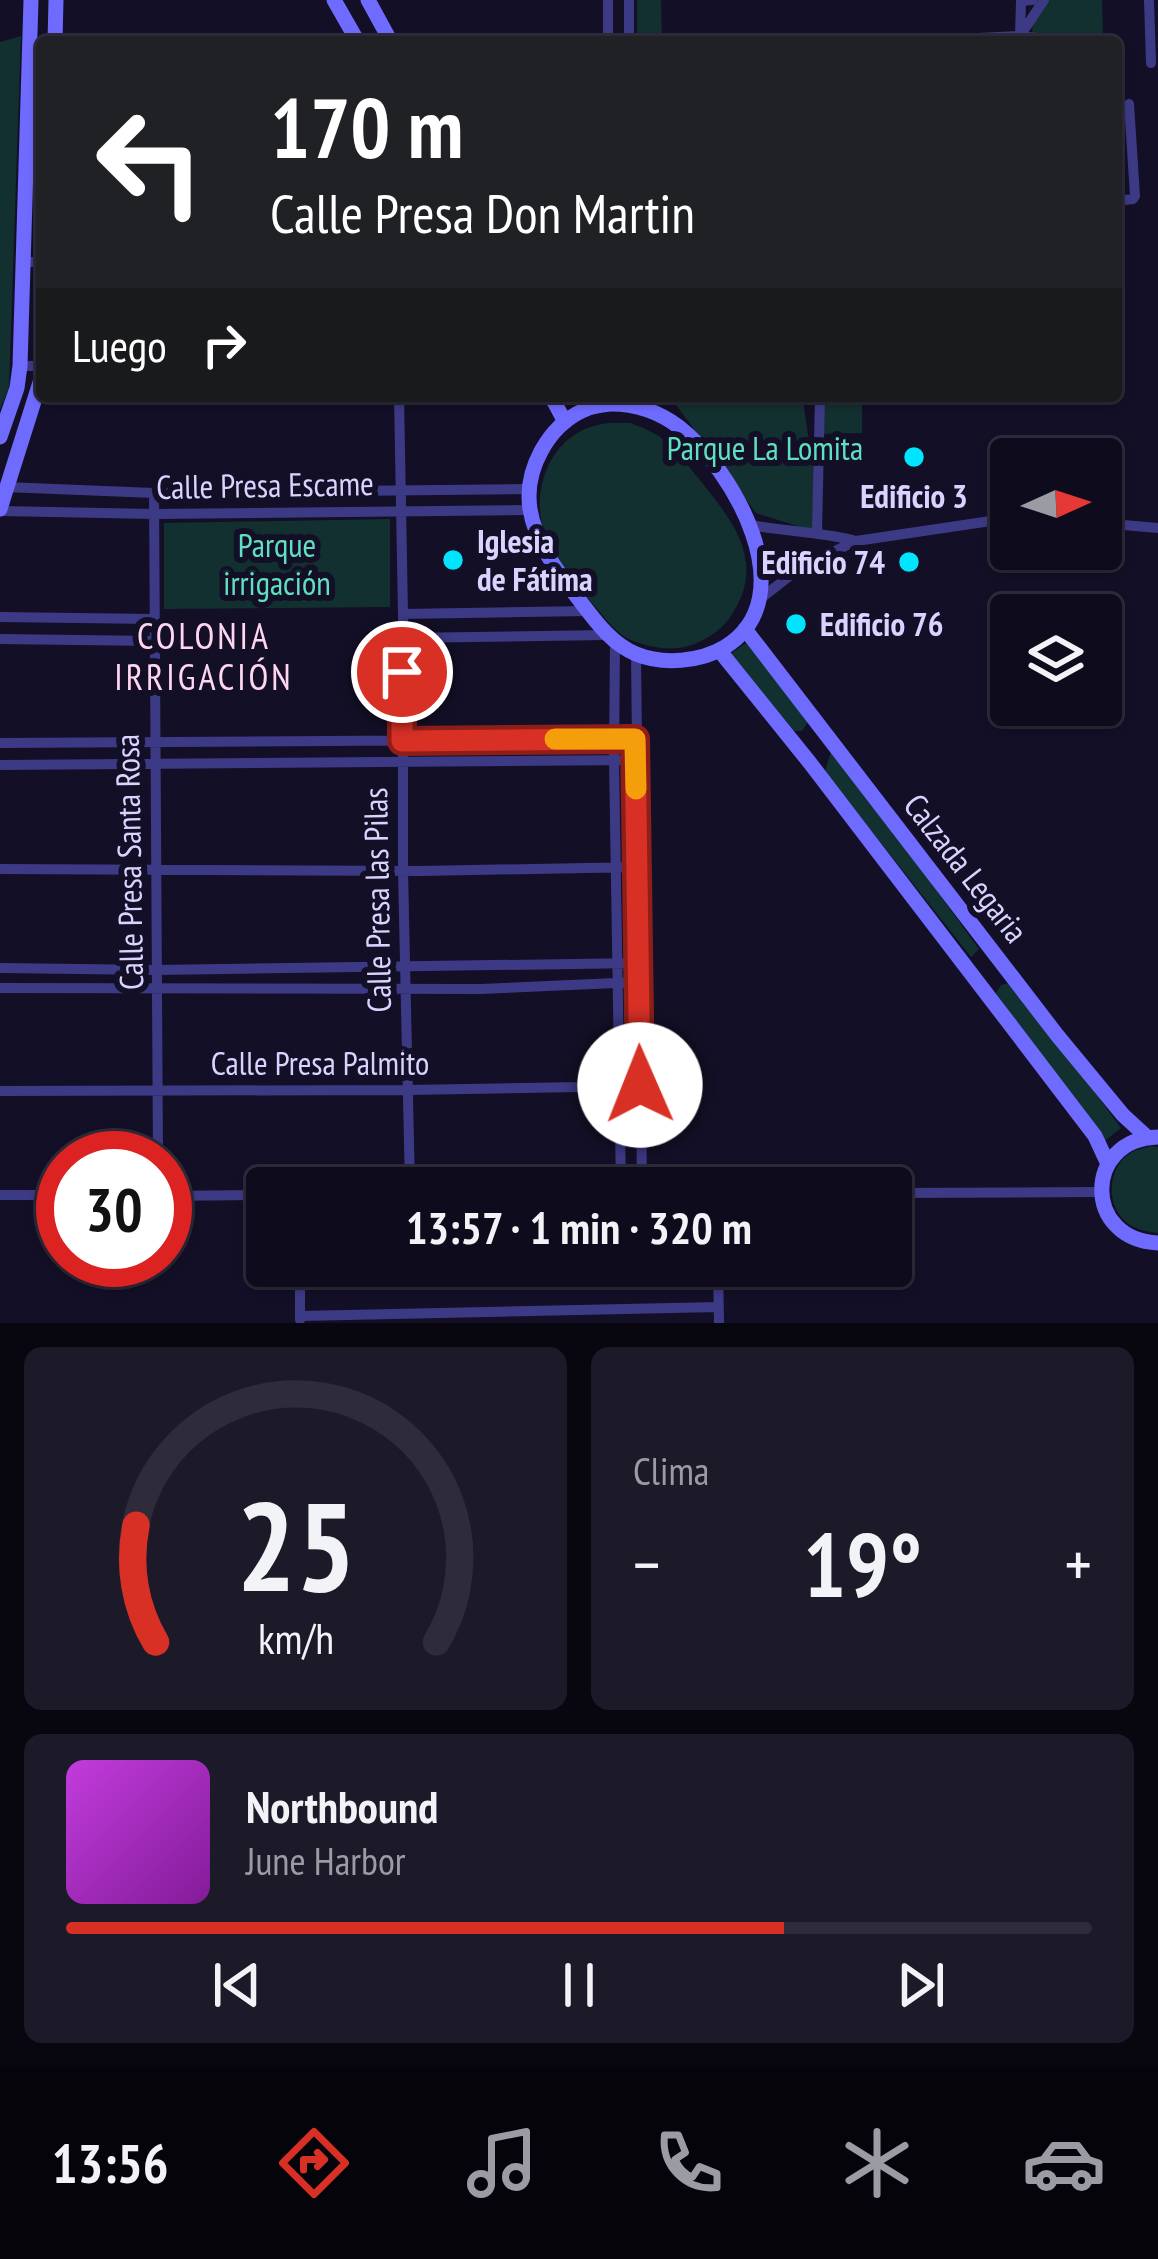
<!DOCTYPE html>
<html lang="es">
<head>
<meta charset="utf-8">
<style>
  :root { --surface:#0e0b1c; --page:#1c1929; --text:#f1f3f6; --muted:#9b9ba3; --line:#2e2b3b; --accent:#d93025 }
  body { margin:0; font-family:"PT Sans Narrow",sans-serif; background:var(--page); color:var(--text); height:100vh; display:flex; flex-direction:column; font-size:45px; white-space:nowrap }
  * { box-sizing:border-box; margin:0 }
  p { font-size:39px; color:var(--muted) }
  .icon { flex:none; width:66px; height:66px; fill:none; stroke:currentColor; stroke-width:2; stroke-linecap:round; stroke-linejoin:round }
  .map { position:relative; height:1323px; overflow:hidden }
  .details { display:flex; flex-direction:column; gap:24px; padding:24px; background:#08060f; flex:1 }
  .details>* { flex:none }
  .banner { position:absolute; left:36px; top:36px; width:1086px; height:366px; border-radius:12px; box-shadow:0 3px 9px #0004,0 0 0 3px var(--line); background:#202124; color:#fff; overflow:hidden }
  .needle { width:78px; rotate:87deg }
  .tools { position:absolute; left:990px; top:438px; display:grid; gap:24px }
  .tools a { display:grid; place-items:center; width:132px; height:132px; border-radius:12px; background:var(--surface); box-shadow:0 3px 9px #0004,0 0 0 3px var(--line); font-size:60px }
  .speed { position:absolute; left:36px; top:1131px; display:flex; gap:24px; font-size:60px; font-weight:700; text-align:center }
  .speed>* { display:grid; place-content:center; width:156px; height:156px; border-radius:50%; background:var(--surface); box-shadow:0 3px 9px #0004,0 0 0 3px var(--line); line-height:1 }
  .speed .limit { border:18px solid #d22; background:#fff; color:#111 }
  .pin { position:absolute; display:grid; place-items:center; width:102px; height:102px; color:#fff; margin:-51px; border:6px solid #fff; border-radius:50%; box-shadow:0 3px 12px #0007 }
  .me { position:absolute; width:132px; margin:-66px; rotate:359deg; stroke-linejoin:round; filter:drop-shadow(0 0 9px #0008) }
  .turn { display:flex; align-items:center; gap:42px; height:252px; padding:0 36px; font-size:54px }
  .turn .icon { width:156px; height:156px; stroke-width:2.5 }
  .turn b { display:block; font-size:84px; line-height:102px }
  .then { display:flex; align-items:center; height:114px; padding:0 36px; background:#0003; gap:24px; font-size:45px }
  .big { font-size:90px; font-weight:700; line-height:1.1 }
  .details .card { flex:1; display:flex; flex-direction:column; justify-content:center; gap:18px; min-width:0; padding:0 42px; border-radius:18px; background:var(--page) }
  .details .dial { align-items:center; gap:0 }
  .dial svg { height:312px; overflow:visible; fill:none; stroke:var(--line); stroke-width:7; stroke-linecap:round; text-anchor:middle }
  .dial text { fill:var(--text); stroke:none }
  .song { display:flex; align-items:center; gap:36px }
  .cover { width:144px; height:144px; border-radius:18px; background:linear-gradient(135deg,hsl(290 70% 55%),hsl(290 70% 35%)) }
  .played { height:12px; border-radius:6px; background:linear-gradient(90deg,var(--accent) 70%,var(--line) 70%) }
  .keys { display:flex; justify-content:space-around; direction:ltr }
  .heat { display:flex; justify-content:space-between; align-items:center; font-size:66px; direction:ltr }
  .details .tiles { flex:1; display:grid; gap:24px; grid-template-columns:1fr 1fr }
  .card:last-child { grid-column:span 2 }
  .trip { position:absolute; left:246px; top:1167px; width:666px; height:120px; border-radius:12px; background:var(--surface); box-shadow:0 3px 9px #0004,0 0 0 3px var(--line); font-weight:700; line-height:120px; text-align:center }
  .menu { display:flex; height:192px; justify-content:space-around; align-items:center; background:#06040b; color:var(--muted) }
  .menu .icon { width:84px; height:84px }
  .menu .on { color:var(--accent) }
  .menu b { font-size:54px; color:var(--text) }
  .map>svg:first-child { display:block }
  .green { fill:#12302f }
  .lines { fill:none; stroke-linecap:round; stroke-linejoin:round }
  .street { stroke:#3d3a85; stroke-width:10 }
  .secondary { stroke:#6f6bff; stroke-width:15 }
  .route-casing { stroke:#8d1f18; stroke-width:30 }
  .route { stroke:#d93025; stroke-width:21 }
  .slow { stroke:#f59e0b; stroke-width:21 }
  .poi-dot { fill:#00e5ff; stroke:#130f26; stroke-width:4.5 }
  .labels { text-anchor:middle; stroke-width:12; stroke-linejoin:round; paint-order:stroke }
  .park-label { font-size:33px; fill:#5fe0c0; stroke:#130f26 }
  .street-label { font-size:33px; fill:#d9d4ff; stroke:#130f26 }
  .poi-label { font-size:33px; font-weight:bold; fill:#d9d4ff; stroke:#130f26; text-anchor:start }
  .neighbourhood-label { font-size:36px; letter-spacing:3px; fill:#ffd6f0; stroke:#130f26 }
</style>
</head>
<body>
<div class="map">
<svg width="1158" height="1323" viewBox="0 0 1158 1323">
  <rect width="100%" height="100%" fill="#130f26"/>
  <path class="green" d="M637,0H661L662,42H637Z
    M1034,0H1102L1103,37L1032,36Z
    M21,36L9,387L0,410V42Z
    M658,396H690L691,400L803,401L823,534L756,513L671,398Z
    M824,396H862V433L823,434Z
    M630,423C668,436 674,448 699,479C733,521 767,562 731,616C721,632 697,646 678,648C661,650 640,645 625,637C613,630 603,615 593,604C576,585 556,562 546,538C528,491 550,433 602,424C611,422 621,423 630,423Z
    M390,519V607L164,609V523Z
    M749,641L810,719L802,731H794L730,654Z
    M832,747L979,949L971,957L825,772Z
    M1013,982L1121,1128L1102,1143L996,993L1001,985Z
    M1151,1146L1158,1147V1233C1144,1231 1132,1229 1123,1219C1105,1201 1109,1164 1132,1152C1138,1149 1145,1148 1151,1146Z"/>
  <g class="lines">
    <path class="street" d="M629,0V42
      M1032,0L1021,1L1020,36L1044,0
      M1149,0L1151,63
      M389,38H608
      M55,39L312,42
      M608,42V0
      M898,42L1020,36L1070,42
      M1116,201L1133,199L1135,196L1129,104
      M25,262H42
      M20,366H42
      M399,396L403,614V871L410,1188
      M5,487L154,493L530,489
      M154,493L158,1158
      M0,511L154,514L530,510
      M1101,523L1158,528
      M750,525C785,531 819,532 853,540
      M817,532L820,396
      M760,599L801,567L856,541L1011,518
      M403,614L588,611
      M0,617L153,619
      M402,638L607,635
      M0,639L154,641
      M615,641L614,759L621,1188
      M636,654L642,1188
      M0,743L635,739
      M0,765L636,760
      M0,869L420,871L638,867
      M0,968L156,970L639,963
      M0,988L481,989L638,982
      M0,1091L407,1090L640,1086
      M891,1193L1101,1192
      M0,1195H63
      M165,1196L267,1195
      M300,1266V1320
      M718,1266L719,1323
      M300,1316L719,1307"/>
    <path class="secondary" d="M334,0L358,42
      M368,0L391,42
      M55,42L56,0
      M551,396L565,422
      M611,404C636,404 658,411 679,427C733,469 806,597 725,647C700,662 663,665 636,654C610,643 594,619 577,597C557,571 535,542 530,509C524,470 548,426 584,410C592,406 602,405 611,404Z
      M0,437L17,388L20,366L31,0
      M0,509L42,376
      M745,629L1057,1035L1123,1115L1147,1137
      M719,650L810,763L1015,1031L1095,1136L1108,1164
      M1158,1137C1083,1139 1083,1240 1158,1243"/>
  </g>
  <g class="lines">
    <g class="route-casing">
      <path id="route" d="M402,672V741L635,739L640,1085"/>
    </g>
    <use href="#route" class="route"/>
    <path class="slow" d="M555,739H635L636,789"/>
  </g>
  <g class="poi-dot">
    <circle cx="914" cy="457" r="12"/>
    <circle cx="453" cy="560" r="12"/>
    <circle cx="909" cy="562" r="12"/>
    <circle cx="796" cy="624" r="12"/>
  </g>
  <g class="labels">
    <g class="park-label">
      <text x="765" y="460">Parque La Lomita</text>
      <text x="277" y="557">Parque<tspan x="277" dy="38">irrigación</tspan></text>
    </g>
    <g class="street-label">
      <text transform="translate(265 485) rotate(-1)" y="12">Calle Presa Escame</text>
      <text transform="translate(129 862) rotate(-91)" y="12">Calle Presa Santa Rosa</text>
      <text transform="translate(966 868) rotate(52)" y="12">Calzada Legaria</text>
      <text transform="translate(377 900) rotate(-91)" y="12">Calle Presa las Pilas</text>
      <text x="320" y="1075">Calle Presa Palmito</text>
    </g>
    <g class="poi-label">
      <text x="914" y="508" text-anchor="middle">Edificio 3</text>
      <text x="477" y="553">Iglesia<tspan x="477" dy="38">de Fátima</tspan></text>
      <text x="885" y="574" text-anchor="end">Edificio 74</text>
      <text x="820" y="636">Edificio 76</text>
    </g>
    <g class="neighbourhood-label">
      <text x="204" y="649">COLONIA<tspan x="204" dy="41">IRRIGACIÓN</tspan></text>
    </g>
  </g>
</svg>
<div class="tools">
<a><svg class="needle" viewBox="-14 -14 28 28"><path d="M0-13l5 13h-10z" fill="#e53935"/><path d="M0 13l5-13h-10z" fill="#9b9ba3"/></svg></a>
<a><svg class="icon" aria-label="layers" viewBox="0 0 24 24"><path d="M12 4l9 5-9 5-9-5zM3 14l9 5 9-5"/></svg></a>
</div>
<div class="speed"><div class="limit">30</div></div>
<div class="pin" style="left:402px;top:672px;background:#d93025"><svg class="icon" aria-label="arrive" viewBox="0 0 24 24"><path d="M6 21V4h12l-3 4 3 4H6"/></svg></div>
<svg class="me" style="left:640px;top:1085px" viewBox="-20 -20 40 40"><circle r="19" fill="#fff"/><path d="M0-13L10 11 0 6-10 11z" fill="#d93025"/></svg>
<div class="trip">13:57 · 1 min · 320 m</div>
<div class="banner">
<div class="turn"><svg class="icon" aria-label="left" viewBox="0 0 24 24"><path d="M17 20v-9H6M10 6l-5 5 5 5"/></svg><div><b>170 m</b>Calle Presa Don Martin</div></div>
<div class="then">Luego<svg class="icon" aria-label="right" viewBox="0 0 24 24"><path d="M7 20v-9h11M14 6l5 5-5 5"/></svg></div>
</div>
</div>
<section class="details">
<div class="tiles">
<div class="card dial"><svg viewBox="0 0 100 80">
<path d="M14 69A42 42 0 1 1 86 69"/>
<path d="M14 69A42 42 0 0 1 9 39" stroke="#d93025"/>
<text x="50" y="56" font-size="32" font-weight="700">25</text>
<text x="50" y="72" font-size="11">km/h</text>
</svg></div>
<div class="card"><p>Clima</p>
<div class="heat"><a>−</a><b class="big">19°</b><a>+</a></div>
</div>
<div class="card">
<div class="song"><i class="cover"></i><div><b>Northbound</b><p>June Harbor</p></div></div>
<div class="played"></div>
<div class="keys"><svg class="icon" aria-label="previous" viewBox="0 0 24 24"><path d="M18 5L8 12l10 7zM5 5v14"/></svg><svg class="icon" aria-label="pause" viewBox="0 0 24 24"><path d="M8 5v14M16 5v14"/></svg><svg class="icon" aria-label="next" viewBox="0 0 24 24"><path d="M6 5l10 7-10 7zM19 5v14"/></svg></div>
</div>
</div>
</section>
<nav class="menu">
<b>13:56</b>
<svg class="icon on" aria-label="directions" viewBox="0 0 24 24"><path d="M12 3l9 9-9 9-9-9zM9 14v-3h6M13 9l2 2-2 2"/></svg>
<svg class="icon" aria-label="music" viewBox="0 0 24 24"><path d="M9 18V5l10-2v13"/><circle cx="6" cy="18" r="3"/><circle cx="16" cy="16" r="3"/></svg>
<svg class="icon" aria-label="phone" viewBox="0 0 24 24"><path d="M5 4h4l2 5-3 2q2 4 5 5l2-3 5 2v4C11 20 4 13 5 4z"/></svg>
<svg class="icon" aria-label="climate" viewBox="0 0 24 24"><path d="M12 3v18M4 7l16 10M4 17L20 7"/></svg>
<svg class="icon" aria-label="car" viewBox="0 0 24 24"><path d="M5 17H2v-5l4-1 3-4h7l3 4 3 1v5h-3M9 17h6M6 11h13"/><circle cx="7" cy="17" r="2"/><circle cx="17" cy="17" r="2"/></svg>
</nav>
</body>
</html>
